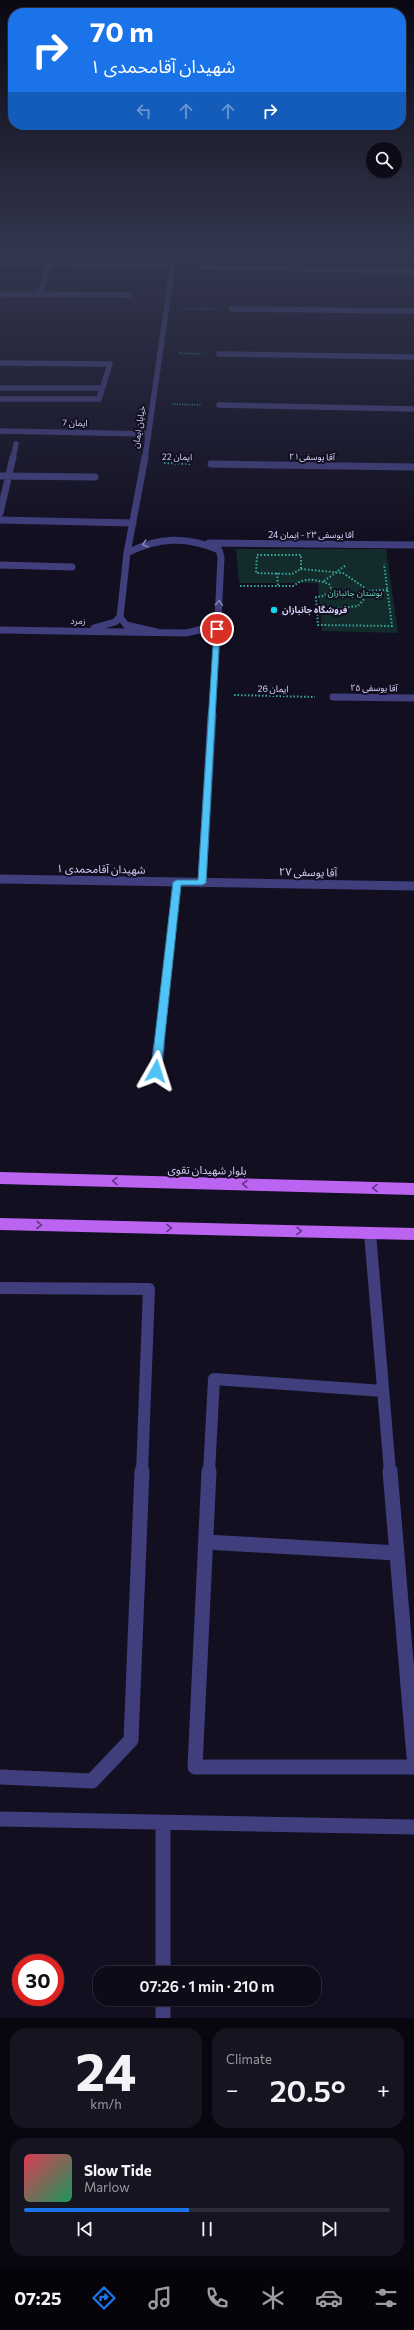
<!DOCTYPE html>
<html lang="en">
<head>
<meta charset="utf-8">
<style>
  :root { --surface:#0e0b19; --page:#171422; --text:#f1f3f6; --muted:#9b9ba2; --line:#2e2b38; --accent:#1a73e8 }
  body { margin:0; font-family:Commissioner,"Noto Sans Arabic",sans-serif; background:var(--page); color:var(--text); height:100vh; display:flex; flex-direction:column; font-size:15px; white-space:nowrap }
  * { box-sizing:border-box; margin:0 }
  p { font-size:13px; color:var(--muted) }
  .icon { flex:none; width:22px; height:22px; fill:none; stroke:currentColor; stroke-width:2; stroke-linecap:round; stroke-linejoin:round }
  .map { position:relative; height:2018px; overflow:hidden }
  .drawer { display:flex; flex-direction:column; gap:10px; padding:10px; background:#08060e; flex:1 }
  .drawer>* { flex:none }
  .hud { position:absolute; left:8px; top:8px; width:398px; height:122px; border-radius:16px; box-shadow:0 1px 3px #0004,0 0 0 1px var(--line); background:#1a73e8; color:#fff; overflow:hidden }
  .buttons { position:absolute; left:366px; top:142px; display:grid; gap:8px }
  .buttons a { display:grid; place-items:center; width:36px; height:36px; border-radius:50%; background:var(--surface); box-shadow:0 1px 3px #0004,0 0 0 1px var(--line); font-size:20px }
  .speed { position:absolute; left:12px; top:1954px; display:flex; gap:8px; font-size:20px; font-weight:700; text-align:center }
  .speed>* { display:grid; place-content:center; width:52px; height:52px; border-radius:50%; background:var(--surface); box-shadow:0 1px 3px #0004,0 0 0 1px var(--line); line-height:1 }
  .speed .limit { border:6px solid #d22; background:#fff; color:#111 }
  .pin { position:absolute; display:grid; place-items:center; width:34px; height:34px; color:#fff; margin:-17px; border:2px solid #fff; border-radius:50%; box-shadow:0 1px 4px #0007 }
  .me { position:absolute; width:44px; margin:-22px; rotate:6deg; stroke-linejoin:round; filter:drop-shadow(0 0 3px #0008) }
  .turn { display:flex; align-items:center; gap:14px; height:84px; padding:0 16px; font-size:18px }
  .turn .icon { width:52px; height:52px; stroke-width:2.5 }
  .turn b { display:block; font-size:28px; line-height:34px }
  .lanes { display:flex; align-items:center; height:38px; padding:0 16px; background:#0003; justify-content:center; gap:20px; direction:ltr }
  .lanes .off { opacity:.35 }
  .big { font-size:30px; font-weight:600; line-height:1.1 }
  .drawer .widget { flex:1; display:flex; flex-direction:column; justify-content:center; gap:6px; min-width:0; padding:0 14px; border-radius:16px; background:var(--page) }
  .drawer .dial { align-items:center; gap:0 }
  .dial b { font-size:52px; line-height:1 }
  .song { display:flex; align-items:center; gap:12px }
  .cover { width:48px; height:48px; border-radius:6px; background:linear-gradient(135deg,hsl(350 70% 55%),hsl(150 70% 35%)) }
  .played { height:4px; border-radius:2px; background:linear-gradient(90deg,var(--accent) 45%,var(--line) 45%) }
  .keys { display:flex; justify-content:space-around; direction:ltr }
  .heat { display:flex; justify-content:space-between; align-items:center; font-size:22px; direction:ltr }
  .drawer .tiles { flex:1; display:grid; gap:10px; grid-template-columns:1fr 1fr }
  .widget:last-child { grid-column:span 2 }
  .trip { position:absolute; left:93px; top:1966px; width:228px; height:40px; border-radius:16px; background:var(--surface); box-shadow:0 1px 3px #0004,0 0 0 1px var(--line); font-weight:600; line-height:40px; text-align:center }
  .tabs { display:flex; height:64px; justify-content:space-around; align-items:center; background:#06040a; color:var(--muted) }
  .tabs .icon { width:28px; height:28px }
  .tabs .active { color:var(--accent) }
  .tabs b { font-size:18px; color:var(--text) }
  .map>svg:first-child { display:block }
  .green { fill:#132b2a }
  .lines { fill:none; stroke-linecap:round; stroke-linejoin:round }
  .path-far1 { stroke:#38aba3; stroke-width:1.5; stroke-dasharray:1 1.5; stroke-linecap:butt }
  .path { stroke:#38aba3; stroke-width:2; stroke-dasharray:1.5 2; stroke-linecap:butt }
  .minor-far4 { stroke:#403e7d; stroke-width:5.5 }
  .minor-far3 { stroke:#403e7d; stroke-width:7 }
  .minor-far2 { stroke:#403e7d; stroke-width:9 }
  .minor-far1 { stroke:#403e7d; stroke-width:12 }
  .minor { stroke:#403e7d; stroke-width:15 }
  .major { stroke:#bc64f2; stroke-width:12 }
  .oneway { stroke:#8481b6 }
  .oneway2 { stroke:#5e357f }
  .route { fill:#4fc3f7; stroke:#337fa1 }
  .poi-dot { fill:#13d4e8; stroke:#120f21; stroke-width:1.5 }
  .labels { text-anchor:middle; stroke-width:4; stroke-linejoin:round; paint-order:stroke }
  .far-street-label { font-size:9px; fill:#d8d3fb; stroke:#120f21 }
  .far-park-label { font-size:9px; fill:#65d5b9; stroke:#120f21 }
  .far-poi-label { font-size:9px; font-weight:bold; fill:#d8d3fb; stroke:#120f21; text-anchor:start }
  .street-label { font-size:11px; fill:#d8d3fb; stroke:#120f21 }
</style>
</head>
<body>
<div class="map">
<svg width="414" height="2018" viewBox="0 0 414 2018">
  <rect width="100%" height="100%" fill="#120f21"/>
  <path class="green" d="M236,549H386L398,633L322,631L318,583H239Z"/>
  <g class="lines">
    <path class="path-far1" d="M185,309H214
      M179,353L202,354
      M172,404L201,405"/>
    <path class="path" d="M164,463L191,464
      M257,555H301V569L292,574L256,573Z
      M301,569L343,573L365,588V598L358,606L317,611
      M277,573L278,586
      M324,581L346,565
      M240,586H294C304,576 317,580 329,584L332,590L323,596L316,597L318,625L392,626L384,564
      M365,591L388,590
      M234,695L315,697"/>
    <path class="minor-far4" d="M0,263L172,264
      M202,267L414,271
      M0,294L129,295
      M40,294L49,264
      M232,309L414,311
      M219,354L414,357
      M0,363L110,364L99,399H0
      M0,388H102
      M219,405L414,409
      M0,431L149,434
      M13,458L16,444
      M145,458L174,256"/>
    <path class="minor-far3" d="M211,464L414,467
      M0,476L95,477
      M0,513L13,457
      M0,520L133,523
      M209,543L414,545
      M127,553L145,457
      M0,565L72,567
      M94,628L115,622L120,617
      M0,630L186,633L199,630L218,620L221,557L219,550C187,536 158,537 127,553L120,617L126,625L157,632
      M333,697L414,698
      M212,716L218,620"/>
    <path class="minor-far2" d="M0,879L414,886
      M202,883L212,715
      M159,1047L177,882"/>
    <path class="minor-far1" d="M156,1071L159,1046
      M370,1233L390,1472
      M0,1288L149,1289L142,1472
      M209,1472L214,1379L383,1391"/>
    <path class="minor" d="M209,1471L195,1767H414
      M390,1471L414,1757
      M206,1542L397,1553
      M0,1777L92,1781L131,1740L142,1471
      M0,1819L414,1827
      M163,1823V1973
      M163,1999V2018"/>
    <path class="major" d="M0,1178L414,1189
      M0,1224L414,1234"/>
  </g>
  <defs><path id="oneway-chevron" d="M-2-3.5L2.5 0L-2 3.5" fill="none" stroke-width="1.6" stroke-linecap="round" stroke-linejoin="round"/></defs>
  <g class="oneway">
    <use href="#oneway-chevron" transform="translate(145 544) rotate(162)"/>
    <use href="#oneway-chevron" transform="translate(219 603) rotate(-87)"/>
  </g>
  <g class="oneway2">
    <use href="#oneway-chevron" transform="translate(115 1181) rotate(-179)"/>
    <use href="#oneway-chevron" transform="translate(245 1184) rotate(-179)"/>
    <use href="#oneway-chevron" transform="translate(375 1188) rotate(-179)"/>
    <use href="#oneway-chevron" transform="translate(39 1225) rotate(1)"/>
    <use href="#oneway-chevron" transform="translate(169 1228) rotate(1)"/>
    <use href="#oneway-chevron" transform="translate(299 1231) rotate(1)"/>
  </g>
  <linearGradient id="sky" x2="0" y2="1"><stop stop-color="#0a0812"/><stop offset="0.47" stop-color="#33374e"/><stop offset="1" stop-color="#33374e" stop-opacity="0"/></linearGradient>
  <rect width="414" height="539" fill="url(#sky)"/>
  <path class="route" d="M217,627L220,629L206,883L202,885H181L161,1071L156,1075L151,1071L173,882L177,880H198L214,629Z"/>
  <circle class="poi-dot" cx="274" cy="610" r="4"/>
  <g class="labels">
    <g class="far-street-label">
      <text transform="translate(75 423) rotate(1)" y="3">ایمان 7</text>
      <text transform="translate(139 427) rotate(-81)" y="3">خیابان ایمان</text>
      <text transform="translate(177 457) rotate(1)" y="3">ایمان 22</text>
      <text transform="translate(312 457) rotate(1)" y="3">آقا یوسفی۲۱</text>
      <text x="311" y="538">آقا یوسفی ۲۳ - ایمان 24</text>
      <text transform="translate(78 621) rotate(1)" y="3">زمرد</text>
      <text transform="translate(374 688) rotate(1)" y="3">آقا یوسفی ۲۵</text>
      <text transform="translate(273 689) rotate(1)" y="3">ایمان 26</text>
    </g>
    <g class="far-park-label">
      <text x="355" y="596">بوستان جانبازان</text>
    </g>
    <g class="far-poi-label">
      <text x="282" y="613">فروشگاه جانبازان</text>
    </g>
    <g class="street-label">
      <text transform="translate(101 869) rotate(1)" y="4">شهیدان آقامحمدی ۱</text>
      <text transform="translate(308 872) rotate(1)" y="4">آقا یوسفی ۲۷</text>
      <text transform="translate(207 1170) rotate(1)" y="4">بلوار شهیدان تقوی</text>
    </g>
  </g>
</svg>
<div class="buttons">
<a><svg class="icon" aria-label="search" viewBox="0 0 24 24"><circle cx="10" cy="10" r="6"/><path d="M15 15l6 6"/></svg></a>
</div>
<div class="speed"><div class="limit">30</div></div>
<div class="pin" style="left:217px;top:629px;background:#d93025"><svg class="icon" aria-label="arrive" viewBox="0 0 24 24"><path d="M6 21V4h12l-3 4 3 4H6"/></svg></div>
<svg class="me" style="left:156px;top:1071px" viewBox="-20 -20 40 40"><path d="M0-17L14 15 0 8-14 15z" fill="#4fc3f7" stroke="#fff" stroke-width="4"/></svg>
<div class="trip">07:26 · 1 min · 210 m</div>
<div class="hud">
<div class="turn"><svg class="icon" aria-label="right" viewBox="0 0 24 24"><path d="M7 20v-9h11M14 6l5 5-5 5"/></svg><div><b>70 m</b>شهیدان آقامحمدی ۱</div></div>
<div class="lanes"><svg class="icon off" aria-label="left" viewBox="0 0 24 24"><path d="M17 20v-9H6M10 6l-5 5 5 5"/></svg><svg class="icon off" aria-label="ahead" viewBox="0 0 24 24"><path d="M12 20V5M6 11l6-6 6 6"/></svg><svg class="icon off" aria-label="ahead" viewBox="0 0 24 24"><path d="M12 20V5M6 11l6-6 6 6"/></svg><svg class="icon" aria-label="right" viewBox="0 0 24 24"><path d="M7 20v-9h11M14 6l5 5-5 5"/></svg></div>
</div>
</div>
<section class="drawer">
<div class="tiles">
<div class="widget dial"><b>24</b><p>km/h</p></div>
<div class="widget"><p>Climate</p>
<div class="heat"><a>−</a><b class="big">20.5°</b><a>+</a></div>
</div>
<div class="widget">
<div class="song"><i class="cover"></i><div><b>Slow Tide</b><p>Marlow</p></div></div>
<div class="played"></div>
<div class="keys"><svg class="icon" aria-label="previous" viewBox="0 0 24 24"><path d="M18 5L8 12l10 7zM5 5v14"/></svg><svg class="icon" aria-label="pause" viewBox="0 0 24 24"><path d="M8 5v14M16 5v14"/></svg><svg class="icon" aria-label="next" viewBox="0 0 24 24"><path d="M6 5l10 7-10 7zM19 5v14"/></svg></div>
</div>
</div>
</section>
<nav class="tabs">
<b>07:25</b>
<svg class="icon active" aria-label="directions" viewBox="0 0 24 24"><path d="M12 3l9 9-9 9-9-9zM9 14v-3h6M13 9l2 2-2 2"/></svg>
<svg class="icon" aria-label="music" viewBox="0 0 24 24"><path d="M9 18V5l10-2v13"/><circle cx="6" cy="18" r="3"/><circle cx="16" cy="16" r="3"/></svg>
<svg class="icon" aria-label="phone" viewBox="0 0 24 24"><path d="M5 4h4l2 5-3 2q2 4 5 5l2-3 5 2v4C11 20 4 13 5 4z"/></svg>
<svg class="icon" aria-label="climate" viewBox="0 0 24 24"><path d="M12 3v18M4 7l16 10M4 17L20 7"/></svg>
<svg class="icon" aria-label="car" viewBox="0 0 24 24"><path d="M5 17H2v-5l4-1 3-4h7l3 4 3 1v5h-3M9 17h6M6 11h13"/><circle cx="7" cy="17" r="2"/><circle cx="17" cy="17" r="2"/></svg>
<svg class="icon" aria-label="filters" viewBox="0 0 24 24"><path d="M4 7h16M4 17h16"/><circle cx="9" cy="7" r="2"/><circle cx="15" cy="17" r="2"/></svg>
</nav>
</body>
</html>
